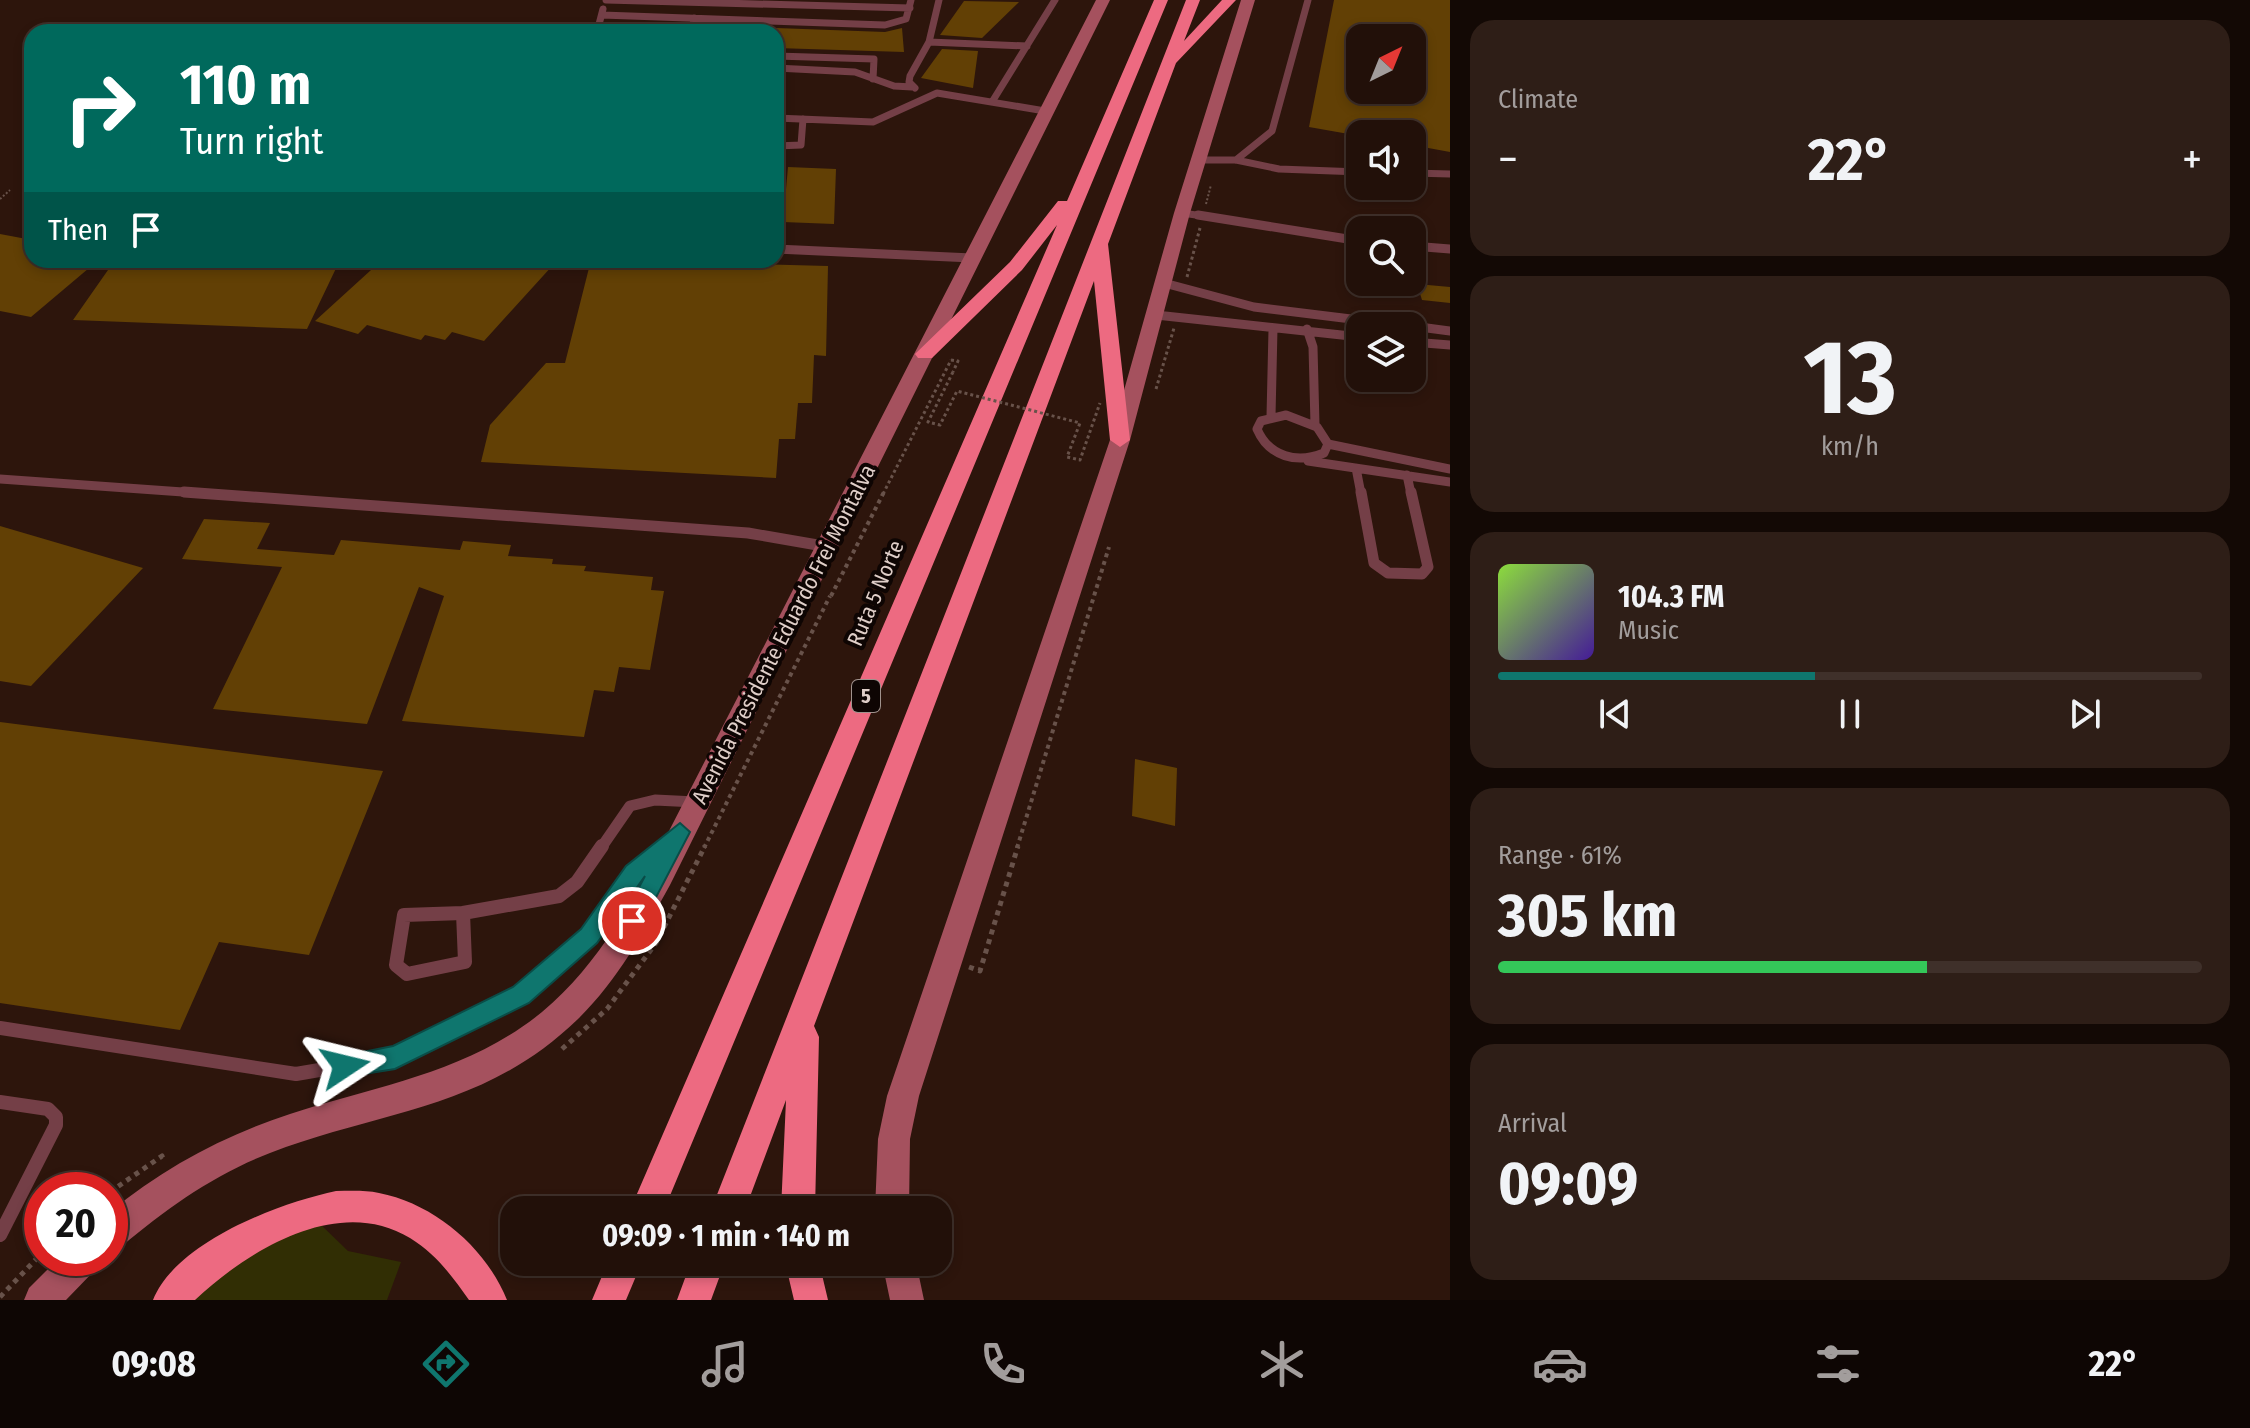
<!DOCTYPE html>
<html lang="en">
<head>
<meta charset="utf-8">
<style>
  :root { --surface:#221009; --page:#2e1e17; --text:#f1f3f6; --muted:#a29d9c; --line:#3f302a; --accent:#0f766e }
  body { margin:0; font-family:"Fira Sans Condensed",sans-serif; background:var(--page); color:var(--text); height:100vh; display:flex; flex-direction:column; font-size:30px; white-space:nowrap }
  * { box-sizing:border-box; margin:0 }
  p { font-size:26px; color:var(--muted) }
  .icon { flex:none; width:44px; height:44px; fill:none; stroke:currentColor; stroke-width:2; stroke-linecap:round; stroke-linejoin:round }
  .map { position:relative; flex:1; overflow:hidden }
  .sheet { display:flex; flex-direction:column; gap:20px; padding:20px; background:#130905; width:800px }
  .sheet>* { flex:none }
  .hud { position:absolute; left:24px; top:24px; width:760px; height:244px; border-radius:24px; box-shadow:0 4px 12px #0003,0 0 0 2px var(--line); background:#00695c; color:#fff; overflow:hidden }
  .needle { width:52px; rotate:43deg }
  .fabs { position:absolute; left:1346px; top:24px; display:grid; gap:16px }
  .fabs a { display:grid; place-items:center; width:80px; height:80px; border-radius:16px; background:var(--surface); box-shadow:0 4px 12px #0003,0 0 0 2px var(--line); font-size:40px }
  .speed { position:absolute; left:24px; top:1172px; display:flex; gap:16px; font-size:40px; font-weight:700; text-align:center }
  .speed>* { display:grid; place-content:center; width:104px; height:104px; border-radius:50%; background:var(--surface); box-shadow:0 4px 12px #0003,0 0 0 2px var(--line); line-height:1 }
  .speed .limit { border:12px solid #d22; background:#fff; color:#111 }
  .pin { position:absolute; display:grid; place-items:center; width:68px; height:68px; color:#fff; margin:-34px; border:4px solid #fff; border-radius:50%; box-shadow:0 2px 8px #0007 }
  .me { position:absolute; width:88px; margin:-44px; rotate:80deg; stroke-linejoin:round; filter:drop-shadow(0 0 6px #0008) }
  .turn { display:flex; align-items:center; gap:28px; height:168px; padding:0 24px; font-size:36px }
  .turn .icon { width:104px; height:104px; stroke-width:2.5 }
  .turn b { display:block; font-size:56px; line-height:68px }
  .then { display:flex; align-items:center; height:76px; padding:0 24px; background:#0003; gap:16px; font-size:30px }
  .big { font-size:60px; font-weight:700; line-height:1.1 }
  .sheet .card { flex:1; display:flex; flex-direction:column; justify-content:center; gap:12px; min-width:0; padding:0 28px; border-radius:24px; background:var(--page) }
  .sheet .dial { align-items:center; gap:0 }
  .dial b { font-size:104px; line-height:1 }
  .song { display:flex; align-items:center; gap:24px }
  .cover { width:96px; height:96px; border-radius:12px; background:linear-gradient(135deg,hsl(90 70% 55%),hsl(260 70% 35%)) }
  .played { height:8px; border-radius:4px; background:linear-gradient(90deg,var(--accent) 45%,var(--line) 45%) }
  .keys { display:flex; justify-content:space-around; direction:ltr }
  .heat { display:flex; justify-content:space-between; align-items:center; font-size:44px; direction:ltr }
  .charge { height:12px; border-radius:6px; background:linear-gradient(90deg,#34c759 61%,var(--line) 0) }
  .trip { position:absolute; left:500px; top:1196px; width:452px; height:80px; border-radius:24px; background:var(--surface); box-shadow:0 4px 12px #0003,0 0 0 2px var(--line); font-weight:700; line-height:80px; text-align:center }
  .tab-bar { display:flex; height:128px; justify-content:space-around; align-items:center; background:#0e0604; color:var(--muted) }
  .tab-bar .icon { width:56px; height:56px }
  .tab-bar .selected { color:var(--accent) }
  .tab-bar b { font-size:36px; color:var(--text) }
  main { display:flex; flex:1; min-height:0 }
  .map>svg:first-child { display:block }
  .green { fill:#312e04 }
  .building { fill:#624005; fill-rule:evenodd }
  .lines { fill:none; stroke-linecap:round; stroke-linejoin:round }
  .path-far3 { stroke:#68524a; stroke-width:2; stroke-dasharray:2 2; stroke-linecap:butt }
  .path-far2 { stroke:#68524a; stroke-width:3; stroke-dasharray:3 3; stroke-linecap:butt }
  .path-far1 { stroke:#68524a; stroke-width:4; stroke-dasharray:4 4; stroke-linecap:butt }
  .path { stroke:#68524a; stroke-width:5; stroke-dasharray:5 5; stroke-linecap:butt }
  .lane-far3 { stroke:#743f47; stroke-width:7 }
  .lane-far2 { stroke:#743f47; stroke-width:9 }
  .lane-far1 { stroke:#743f47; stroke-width:11 }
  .lane { stroke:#743f47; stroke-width:14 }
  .secondary { fill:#a5515e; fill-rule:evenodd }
  .highway { fill:#ed6a81; fill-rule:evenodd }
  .path-bridge { stroke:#68524a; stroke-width:3; stroke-dasharray:3 3; stroke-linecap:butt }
  .route { fill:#0f766e; stroke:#0a4d48; stroke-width:2 }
  .labels { text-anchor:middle; stroke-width:8; stroke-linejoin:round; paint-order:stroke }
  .shield { fill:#0e0503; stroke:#a0928d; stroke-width:2 }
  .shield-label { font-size:20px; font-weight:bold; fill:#dfcec8 }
  .street-label { font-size:22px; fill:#dfcec8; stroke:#0e0503 }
</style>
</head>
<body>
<main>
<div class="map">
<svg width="1450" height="1300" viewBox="0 0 1450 1300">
  <rect width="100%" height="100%" fill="#2d150c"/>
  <path class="green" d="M318,1222L348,1251L401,1262L387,1300H183L223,1262Z"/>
  <path class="building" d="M1334,0H1450V152L1412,145V134L1360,136L1309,127ZM1360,38H1412V90H1360Z
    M964,1L1019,2L982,38L940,35Z
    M776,28L885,32L902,28L904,52L776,48Z
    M942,49L978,51L973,88L921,78Z
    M788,167L836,169L834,224L783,222Z
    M0,234L32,240V260L95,263L31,317L0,311Z
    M115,260H340L307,329L73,320Z
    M382,260H418L441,266L447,260H498L517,265L521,260H533L553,265L484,341L452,332L445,340L425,335L421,340L367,325L358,334L315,321Z
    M591,260L828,266L826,356L814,355L812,403H798L795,439H779L776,478L481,462L490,425L546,363H565Z
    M1417,284L1450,287V303L1422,300Z
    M204,519L270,523L257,549L334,555L341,540L460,550L463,541L511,545L508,556L553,559L552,564L586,566L584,571L653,577L651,590L664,591L650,670L619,667L614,692L594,690L584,737L402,721L444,596L419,587L367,724L213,709L282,567L182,559Z
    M0,526L143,568L31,686L0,681Z
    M0,722L383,771L309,955L219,942L180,1030L0,1003Z
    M1135,759L1177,768L1175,826L1132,816Z"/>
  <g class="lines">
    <path class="path-far3" d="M0,199L10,190
      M1206,204L1211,185"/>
    <path class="path-far2" d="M1187,277L1200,228
      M951,360L958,361L953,372
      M1156,389L1174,328
      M883,494L951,360"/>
    <path class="path-far1" d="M831,596L884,492
      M704,848L830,596
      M1017,848L1109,547"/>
    <path class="path" d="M969,967L980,971L1018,846
      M562,1049L607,1009L656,943L705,846
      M110,1192L162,1156L164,1162
      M0,1297L42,1253"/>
    <path class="lane-far3" d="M606,0L910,8
      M602,15L885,25L906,19L911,0
      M597,32L603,9
      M692,32L694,18
      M929,42L1027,46
      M776,56L874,59L873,79
      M776,68L855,72L894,86L912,87
      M915,88L909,82L910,76L929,42L939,0
      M992,102L1055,0
      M776,118L873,122L937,93L1045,111
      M776,146L801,145L803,119
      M1197,160H1236L1279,169L1360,172
      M1236,160L1272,131L1308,0
      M1412,173L1450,174
      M1182,213L1210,217"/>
    <path class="lane-far2" d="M1198,215L1360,241
      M1412,246L1450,249
      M776,249L972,258
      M1164,283L1254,307L1408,326
      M1156,315L1360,337
      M1412,326L1450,331
      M1307,329L1313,347L1315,425
      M1412,342L1450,345
      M1286,415L1317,427L1328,444L1324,453C1297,464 1269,457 1257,429L1261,421Z
      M1271,416L1273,329
      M1328,444L1450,469
      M1308,461L1450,482
      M1356,468L1361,494
      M1407,475L1411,494
      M0,479L211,494"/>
    <path class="lane-far1" d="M184,492L748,533L829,547
      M1361,492L1374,563L1388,573L1422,574L1428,567L1411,492
      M601,848L630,806L655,800L696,802
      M661,848L669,841"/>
    <path class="lane" d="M463,913L465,962L407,974L396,965L404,915Z
      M463,913L559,896L577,882L602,846
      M0,1028L296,1074L395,1057L521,995L589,936L634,873L663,846
      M0,1102L48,1109L56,1117V1125L0,1235"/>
    <path class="secondary" d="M1096,0H1110L670,885C644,932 617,981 578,1019C484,1110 382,1110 270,1153C215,1174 167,1208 122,1246L110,1251V1212C163,1168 225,1135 290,1114C379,1085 467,1073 542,1012C600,964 636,895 670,829Z
      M1241,0H1255L1190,213L1130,440L919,1096L910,1139L909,1210H875L878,1139L887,1096L1110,440L1174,213Z
      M59,1258H100L95,1270L66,1300H24L29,1288Z
      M882,1262H916L924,1300H890Z"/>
    <path class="highway" d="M1154,0H1168L664,1210H630L1057,225L1022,270L932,358H918L915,354L1010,262L1058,201H1067Z
      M1186,0H1200L1184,41L1222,0H1236L1176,63L1108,244L1130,440L1120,447L1110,440L1094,281L814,1026L819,1037L815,1210H781L786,1100L745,1210H711Z
      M336,1191C350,1191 365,1190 379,1193C435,1204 486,1248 507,1300H469C452,1276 436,1254 410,1238C338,1194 247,1251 195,1300H153C176,1242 279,1203 336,1191Z
      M608,1262H642L626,1300H592Z
      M691,1262H725L711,1300H677Z
      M785,1262H819L828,1300H794Z"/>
    <path class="path-bridge" d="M953,372L928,422L940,425L957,391L1080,423L1067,457L1080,460L1100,403"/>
  </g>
  <path class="route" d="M680,823L690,832L640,928L632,931L624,928L621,921L645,876L597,943L529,1003L395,1069L345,1077L337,1074L334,1066L337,1057L393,1046L513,987L581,929L626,866Z"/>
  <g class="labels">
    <rect class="shield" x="852" y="680" width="28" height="32" rx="6"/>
    <g class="shield-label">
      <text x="866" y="703">5</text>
    </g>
    <g class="street-label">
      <text transform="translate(875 593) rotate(-67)" y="8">Ruta 5 Norte</text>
      <text transform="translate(783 634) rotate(-63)" y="8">Avenida Presidente Eduardo Frei Montalva</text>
    </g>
  </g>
</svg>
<div class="fabs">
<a><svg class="needle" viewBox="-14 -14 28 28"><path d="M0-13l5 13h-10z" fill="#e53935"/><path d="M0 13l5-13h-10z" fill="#a29d9c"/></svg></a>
<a><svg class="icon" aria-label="sound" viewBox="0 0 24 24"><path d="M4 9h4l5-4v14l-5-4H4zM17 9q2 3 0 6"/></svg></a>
<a><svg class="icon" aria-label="search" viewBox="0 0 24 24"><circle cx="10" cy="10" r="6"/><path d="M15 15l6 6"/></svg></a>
<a><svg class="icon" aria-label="layers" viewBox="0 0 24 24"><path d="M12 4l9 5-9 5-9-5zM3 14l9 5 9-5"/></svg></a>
</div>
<div class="speed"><div class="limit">20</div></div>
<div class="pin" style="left:632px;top:921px;background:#d93025"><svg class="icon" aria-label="arrive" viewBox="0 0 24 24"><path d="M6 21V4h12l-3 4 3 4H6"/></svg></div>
<svg class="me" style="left:345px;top:1066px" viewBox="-20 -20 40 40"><path d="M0-17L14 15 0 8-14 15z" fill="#0f766e" stroke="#fff" stroke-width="4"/></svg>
<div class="trip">09:09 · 1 min · 140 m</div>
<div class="hud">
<div class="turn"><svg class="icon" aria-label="right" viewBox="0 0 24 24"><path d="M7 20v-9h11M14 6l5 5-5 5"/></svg><div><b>110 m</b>Turn right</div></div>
<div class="then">Then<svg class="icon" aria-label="arrive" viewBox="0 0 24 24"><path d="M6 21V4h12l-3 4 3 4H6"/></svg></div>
</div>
</div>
<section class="sheet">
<div class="card"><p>Climate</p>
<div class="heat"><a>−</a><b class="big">22°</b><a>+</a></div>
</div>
<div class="card dial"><b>13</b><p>km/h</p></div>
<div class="card">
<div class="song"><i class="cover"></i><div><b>104.3 FM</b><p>Music</p></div></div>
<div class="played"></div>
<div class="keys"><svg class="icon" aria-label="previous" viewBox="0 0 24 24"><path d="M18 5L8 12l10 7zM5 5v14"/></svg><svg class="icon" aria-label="pause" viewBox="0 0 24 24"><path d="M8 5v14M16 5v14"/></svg><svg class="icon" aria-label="next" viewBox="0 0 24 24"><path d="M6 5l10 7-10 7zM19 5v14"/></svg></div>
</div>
<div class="card"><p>Range · 61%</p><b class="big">305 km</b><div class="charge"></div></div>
<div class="card"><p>Arrival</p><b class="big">09:09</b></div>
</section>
</main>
<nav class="tab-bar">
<b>09:08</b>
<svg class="icon selected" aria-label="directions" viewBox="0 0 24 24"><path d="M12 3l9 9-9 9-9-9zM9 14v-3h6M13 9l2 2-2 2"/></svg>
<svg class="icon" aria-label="music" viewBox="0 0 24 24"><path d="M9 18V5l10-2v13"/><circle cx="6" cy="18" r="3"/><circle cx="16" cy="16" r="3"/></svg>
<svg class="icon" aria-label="phone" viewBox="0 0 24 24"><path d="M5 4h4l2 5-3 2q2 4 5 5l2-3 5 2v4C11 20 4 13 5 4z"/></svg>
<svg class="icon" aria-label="climate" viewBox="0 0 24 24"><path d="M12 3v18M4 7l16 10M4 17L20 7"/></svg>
<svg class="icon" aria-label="car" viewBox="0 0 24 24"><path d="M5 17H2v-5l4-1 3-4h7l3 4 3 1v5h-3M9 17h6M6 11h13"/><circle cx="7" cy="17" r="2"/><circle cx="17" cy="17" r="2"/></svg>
<svg class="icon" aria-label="filters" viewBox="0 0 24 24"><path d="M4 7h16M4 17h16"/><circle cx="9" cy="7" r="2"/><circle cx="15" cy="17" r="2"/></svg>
<b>22°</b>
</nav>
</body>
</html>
